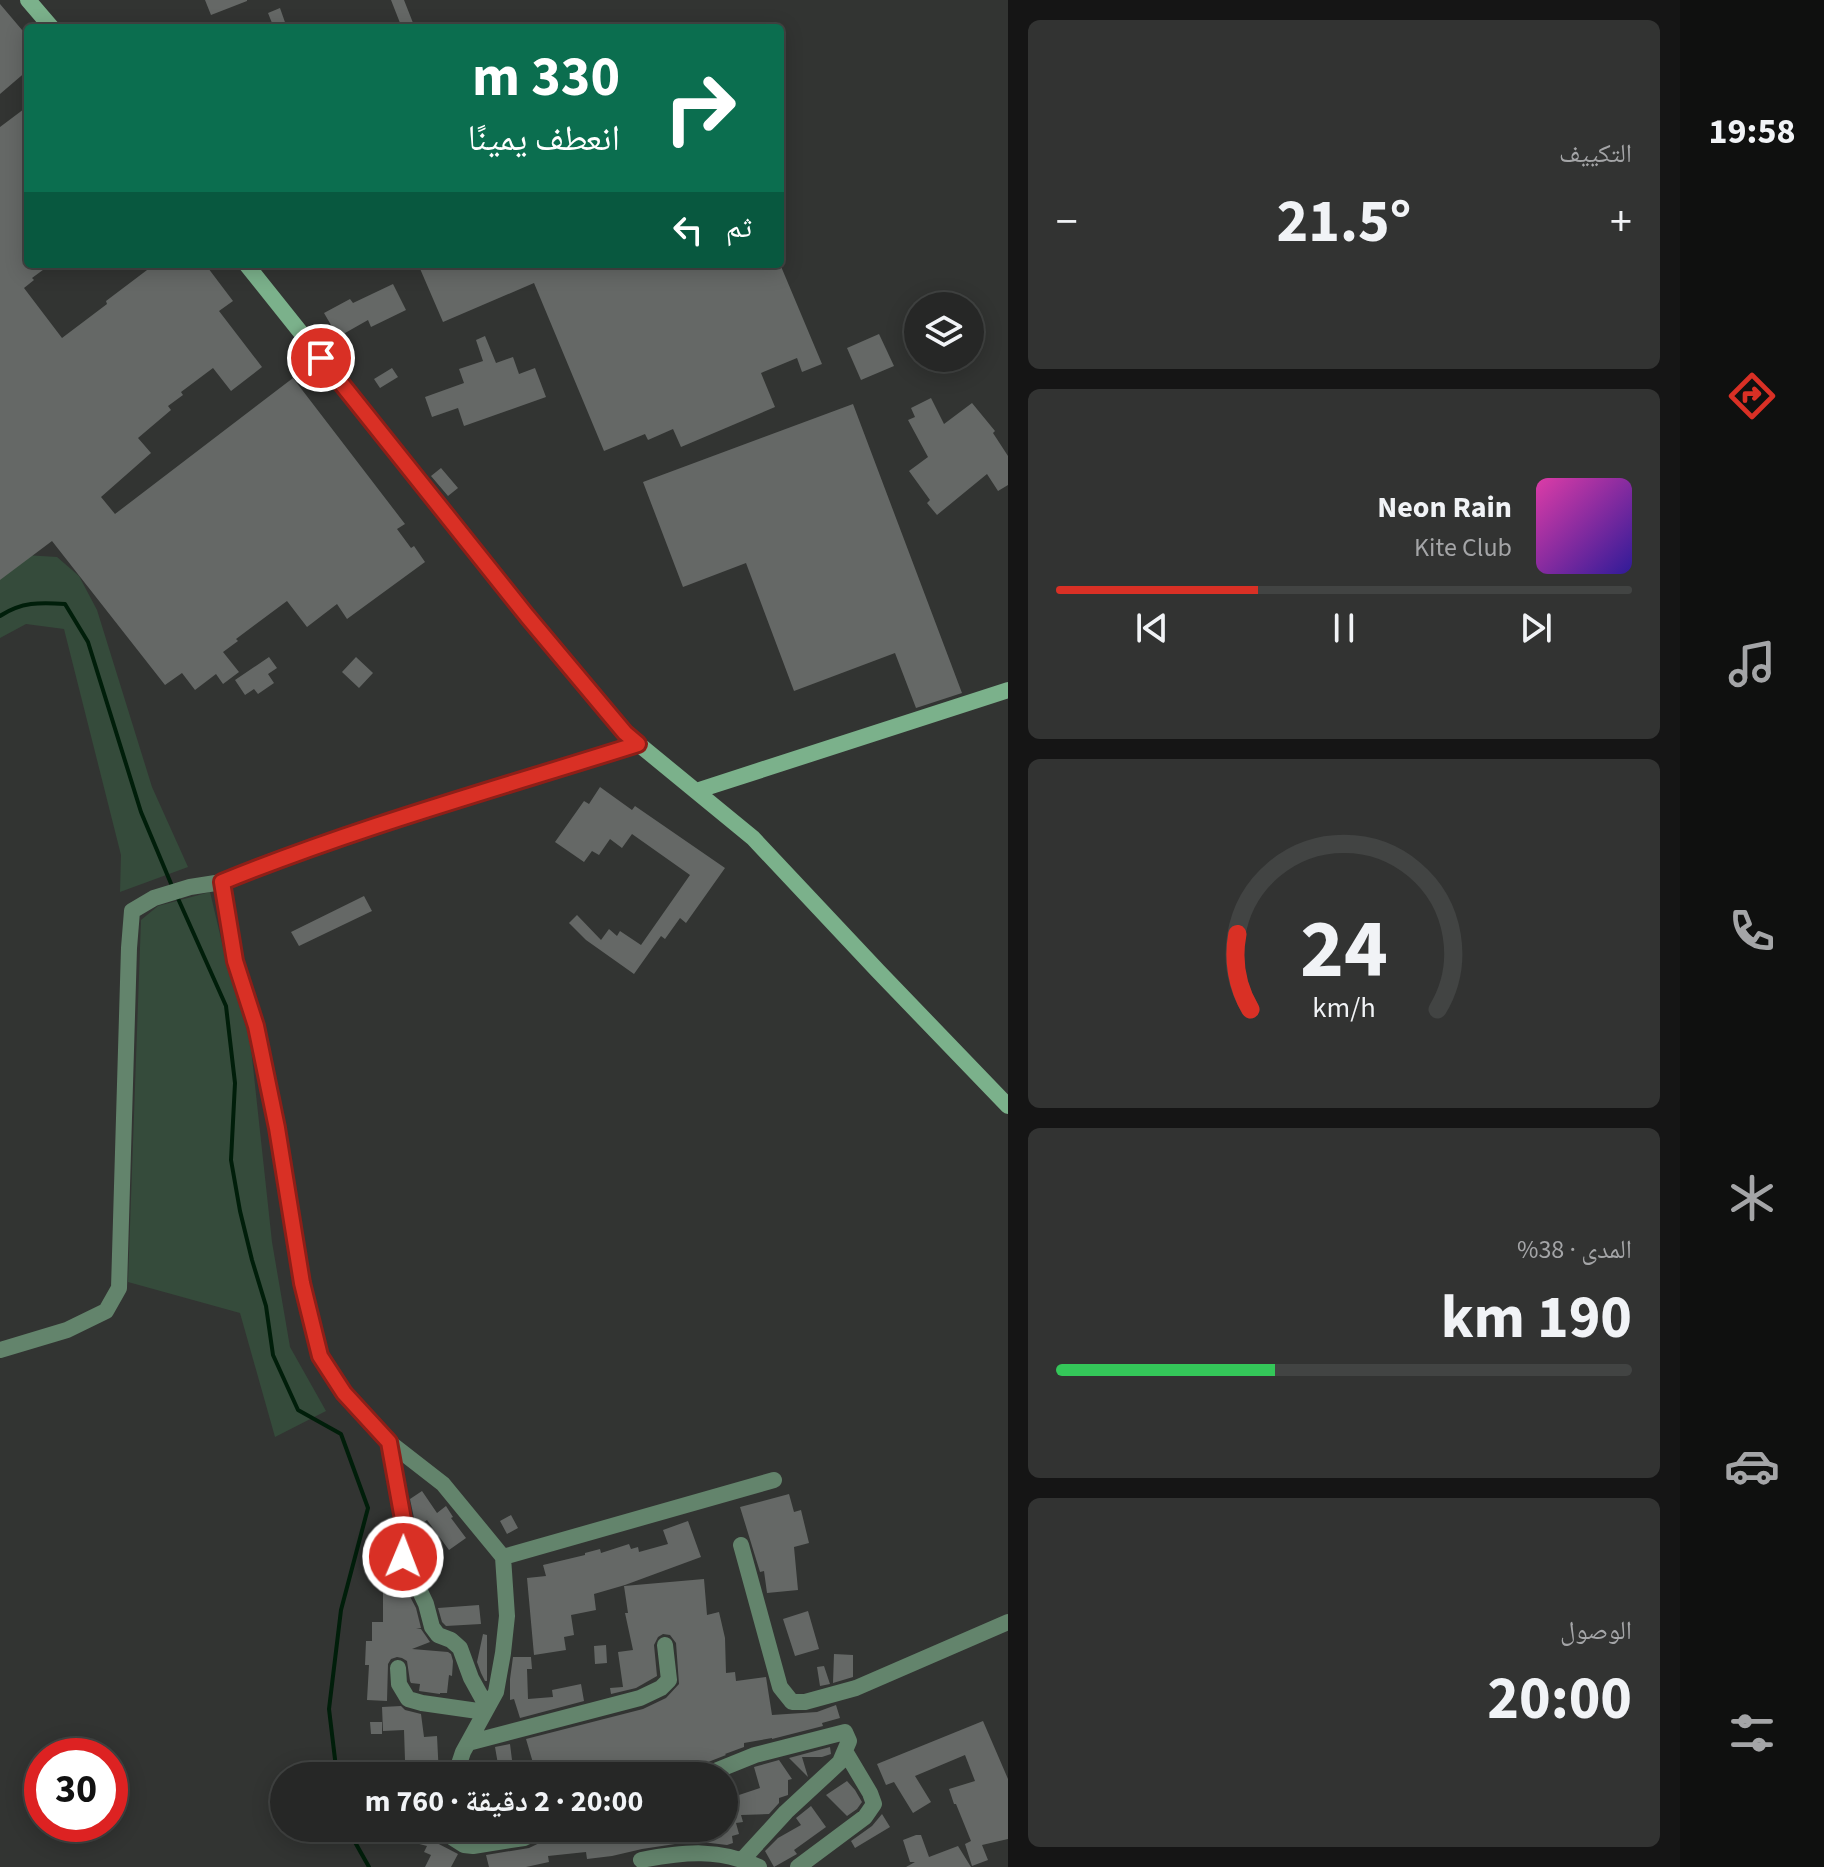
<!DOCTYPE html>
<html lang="ar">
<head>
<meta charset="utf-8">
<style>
  :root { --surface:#262726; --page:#323332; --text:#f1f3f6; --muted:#a4a5a7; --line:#424443; --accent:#d93025 }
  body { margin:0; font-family:"Source Sans 3","Noto Naskh Arabic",sans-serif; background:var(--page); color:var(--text); direction:rtl; height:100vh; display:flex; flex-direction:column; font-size:30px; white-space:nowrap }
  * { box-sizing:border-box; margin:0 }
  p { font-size:26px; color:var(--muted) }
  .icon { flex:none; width:44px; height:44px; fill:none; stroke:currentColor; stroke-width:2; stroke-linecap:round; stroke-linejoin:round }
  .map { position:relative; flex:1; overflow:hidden; direction:ltr }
  .sheet { display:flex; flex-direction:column; gap:20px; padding:20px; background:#151515; width:672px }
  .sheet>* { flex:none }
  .hud { position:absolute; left:24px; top:24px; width:760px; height:244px; border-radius:8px; box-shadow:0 4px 20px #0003,0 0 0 2px var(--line); direction:rtl; background:#0b6e4f; color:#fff; overflow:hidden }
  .tools { position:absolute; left:904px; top:292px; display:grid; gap:16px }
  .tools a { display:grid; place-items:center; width:80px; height:80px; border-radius:50%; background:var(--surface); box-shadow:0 4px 20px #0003,0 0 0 2px var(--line); font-size:40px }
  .speed { position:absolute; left:24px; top:1738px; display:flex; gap:16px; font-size:40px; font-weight:700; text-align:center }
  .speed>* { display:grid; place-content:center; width:104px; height:104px; border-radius:50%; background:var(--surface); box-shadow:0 4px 20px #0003,0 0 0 2px var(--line); line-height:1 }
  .speed .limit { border:12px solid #d22; background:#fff; color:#111 }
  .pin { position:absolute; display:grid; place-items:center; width:68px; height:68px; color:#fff; margin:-34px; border:4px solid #fff; border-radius:50%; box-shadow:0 2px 8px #0007 }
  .me { position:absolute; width:88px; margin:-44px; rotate:1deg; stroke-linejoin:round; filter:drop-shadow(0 0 6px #0008) }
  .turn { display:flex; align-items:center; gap:28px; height:168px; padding:0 32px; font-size:36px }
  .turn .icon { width:104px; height:104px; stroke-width:2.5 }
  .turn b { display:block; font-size:56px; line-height:68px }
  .then { display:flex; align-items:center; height:76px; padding:0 32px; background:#0003; gap:16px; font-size:30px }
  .big { font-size:60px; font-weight:700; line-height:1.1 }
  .sheet .card { flex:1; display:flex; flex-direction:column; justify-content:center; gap:12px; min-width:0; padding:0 28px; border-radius:12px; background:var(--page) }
  .sheet .dial { align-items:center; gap:0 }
  .dial svg { height:208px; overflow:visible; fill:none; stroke:var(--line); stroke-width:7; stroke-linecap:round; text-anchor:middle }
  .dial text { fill:var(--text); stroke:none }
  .song { display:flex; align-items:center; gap:24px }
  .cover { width:96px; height:96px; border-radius:12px; background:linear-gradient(135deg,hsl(320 70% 55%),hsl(250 70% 35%)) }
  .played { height:8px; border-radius:4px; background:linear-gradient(90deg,var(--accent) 35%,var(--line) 35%) }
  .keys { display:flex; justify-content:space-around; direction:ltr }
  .heat { display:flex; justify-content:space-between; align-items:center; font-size:44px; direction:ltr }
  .charge { height:12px; border-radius:6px; background:linear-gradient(90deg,#34c759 38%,var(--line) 0) }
  .trip { position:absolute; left:270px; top:1762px; width:468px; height:80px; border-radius:40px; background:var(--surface); box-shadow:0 4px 20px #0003,0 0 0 2px var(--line); font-weight:700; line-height:80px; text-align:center; direction:rtl }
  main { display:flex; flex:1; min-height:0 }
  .tabs { display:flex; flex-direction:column; width:144px; justify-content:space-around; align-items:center; background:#0f100f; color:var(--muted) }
  .tabs .icon { width:56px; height:56px }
  .tabs .selected { color:var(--accent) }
  .tabs b { font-size:36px; color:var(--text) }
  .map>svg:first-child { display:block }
  .green { fill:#354b3b }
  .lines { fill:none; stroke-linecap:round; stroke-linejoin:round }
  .stream { stroke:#001e0a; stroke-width:4 }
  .building { fill:#656866 }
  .street { stroke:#63846c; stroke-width:16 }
  .secondary { stroke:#7bb18b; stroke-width:16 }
  .route-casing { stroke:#8d1f18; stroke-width:20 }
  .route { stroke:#d93025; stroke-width:14 }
</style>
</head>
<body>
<main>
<nav class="tabs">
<b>19:58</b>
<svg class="icon selected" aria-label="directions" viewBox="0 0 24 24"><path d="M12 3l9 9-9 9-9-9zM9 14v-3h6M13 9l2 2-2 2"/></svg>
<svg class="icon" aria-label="music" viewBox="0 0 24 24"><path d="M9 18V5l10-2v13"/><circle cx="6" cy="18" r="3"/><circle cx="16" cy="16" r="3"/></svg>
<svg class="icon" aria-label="phone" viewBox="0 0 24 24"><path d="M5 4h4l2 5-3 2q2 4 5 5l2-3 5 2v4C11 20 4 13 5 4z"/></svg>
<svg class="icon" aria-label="climate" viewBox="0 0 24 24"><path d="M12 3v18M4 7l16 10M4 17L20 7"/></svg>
<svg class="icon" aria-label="car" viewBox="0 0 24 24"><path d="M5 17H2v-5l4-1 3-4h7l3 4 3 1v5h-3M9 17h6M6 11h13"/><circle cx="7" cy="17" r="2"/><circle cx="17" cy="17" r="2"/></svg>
<svg class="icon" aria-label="filters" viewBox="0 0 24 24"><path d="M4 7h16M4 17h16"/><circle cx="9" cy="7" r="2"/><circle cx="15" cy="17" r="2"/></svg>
</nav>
<section class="sheet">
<div class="card"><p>التكييف</p>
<div class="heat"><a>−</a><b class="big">21.5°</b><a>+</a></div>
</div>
<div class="card">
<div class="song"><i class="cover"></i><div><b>Neon Rain</b><p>Kite Club</p></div></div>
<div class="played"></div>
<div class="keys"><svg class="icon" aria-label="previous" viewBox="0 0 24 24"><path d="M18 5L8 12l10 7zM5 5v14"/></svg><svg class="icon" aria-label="pause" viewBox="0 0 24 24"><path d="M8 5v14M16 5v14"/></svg><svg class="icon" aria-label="next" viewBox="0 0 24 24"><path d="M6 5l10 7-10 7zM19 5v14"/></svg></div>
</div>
<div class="card dial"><svg viewBox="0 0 100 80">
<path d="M14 69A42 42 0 1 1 86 69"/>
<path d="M14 69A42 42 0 0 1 9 40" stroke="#d93025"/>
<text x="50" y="56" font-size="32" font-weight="700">24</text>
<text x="50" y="72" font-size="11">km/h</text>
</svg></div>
<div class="card"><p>المدى · 38%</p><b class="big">190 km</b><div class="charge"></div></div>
<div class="card"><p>الوصول</p><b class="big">20:00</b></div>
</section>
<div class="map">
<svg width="1008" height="1867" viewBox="0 0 1008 1867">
  <rect width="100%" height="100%" fill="#323432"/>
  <path class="green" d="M25,555L57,557L79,576L97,610L152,787L188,867L120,892L121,855L64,629L26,624L0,638V572Z
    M210,892L227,964L250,1039L272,1242L290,1347L326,1411L275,1437L240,1313L128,1282L141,920L158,906Z"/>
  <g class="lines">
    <path class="stream" d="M0,616C21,602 40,602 65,604L88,642L141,812L172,886
      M176,894L226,1006L235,1083L231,1160L240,1211L252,1260L266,1306L273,1355L298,1410L341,1434L368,1508L341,1610L329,1709L337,1776
      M347,1828L369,1867"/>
  </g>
  <path class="building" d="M205,0H247V1L211,15Z
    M391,0H404L415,28H402Z
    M0,4L28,37V70L0,94Z
    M280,8L287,28H274L268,13Z
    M28,106V264H51L32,278L34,280L24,288L62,338L107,304L106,301L155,264H205L233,301L219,311L262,367L231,391L213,368L181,392L183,395L168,406L171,410L138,438L151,453L101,497L115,514L293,378L405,524L397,529L411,548L414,546L425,562L347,619L337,604L307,627L287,601L236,639L238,641L223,652L239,672L223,684L216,674L195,690L182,673L165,685L52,541L0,580V127Z
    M418,264H780L822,364L802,372L797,358L761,373L775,407L681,447L673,429L648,440L645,434L604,451L534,283L443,322Z
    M393,284L406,310L371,327L368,320L338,337L324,313L350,299L353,303Z
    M879,334L894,366L861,380L847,348Z
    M485,336L496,363L513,357L519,374L535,368L546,397L464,426L458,408L432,417L425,397L464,383L459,369L483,361L476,340Z
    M392,368L398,377L380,388L374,379Z
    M931,398L944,424L972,403L995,431L993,433L1008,456V485L998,491L987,474L937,515L927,503L930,500L909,471L928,457L908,420L915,417L911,408Z
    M853,404L962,693L916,708L895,653L794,691L746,563L683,587L643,482Z
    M441,468L458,488L448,496L431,476Z
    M269,657L277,668L268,674L274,683L258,694L254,689L245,695L235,680Z
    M356,657L373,673L359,688L342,672Z
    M600,787L632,810L635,806L725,868L686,923L680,918L665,939L661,936L634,974L586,940L569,923L577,915L601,940L609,929L617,936L620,931L641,945L690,875L632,834L622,848L610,839L599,855L592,851L584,862L555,842L584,801L589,804Z
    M364,896L372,911L299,946L291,932Z
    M422,1491L437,1513L446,1506L453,1517L451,1518L466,1538L449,1550L427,1520L419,1526L414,1518L410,1499Z
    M789,1494L794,1512L801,1510L809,1543L794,1547L798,1590L767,1593L764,1571L760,1572L740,1507Z
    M511,1515L518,1528L507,1534L500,1521Z
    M688,1521L701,1557L625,1585L594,1594L596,1610L571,1615L574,1635L564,1637L566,1650L534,1655L527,1578L546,1576L543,1565L585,1555V1553L600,1549L601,1553L629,1544L631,1549L638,1547L639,1552L668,1544L663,1530Z
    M704,1579L707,1615L719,1612L725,1638L726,1673L735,1672L736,1681L766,1677L772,1715L817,1712L836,1705L840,1718L822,1723L823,1726L772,1739V1738L744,1743V1747L725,1754L726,1755L698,1766L694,1770L692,1776H543L542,1772L536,1773L526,1739L643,1709L666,1698L679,1684L676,1643L670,1635L663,1634L658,1637L654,1645L657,1676L636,1688L611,1694L610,1688L623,1687L618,1652L633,1650L625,1613H628L624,1586Z
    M404,1585L416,1608L421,1628H416L421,1629L430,1642L412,1649L448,1652L451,1654L453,1661L452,1676L449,1675L447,1693H440V1694L419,1691L420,1684L411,1683L410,1681L407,1661L402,1658L397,1657L391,1659L388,1664L387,1701L367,1700L369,1665H365L366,1641H372V1622H383V1592Z
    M479,1605L481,1624L446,1626L442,1622L438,1608Z
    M808,1611L819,1649L795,1656L783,1619Z
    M483,1634L487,1635V1681H485L481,1673L477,1662Z
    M606,1645L607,1663L595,1664L594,1646Z
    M834,1654L853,1655V1677L833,1683Z
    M513,1657H531L532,1669H527L528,1699L553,1697L552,1690L581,1684L584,1701L520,1718L514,1699L510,1700V1679Z
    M824,1666L830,1684L820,1686L817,1667Z
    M401,1706L405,1710L421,1714L424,1737L437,1736L439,1776H386V1773H376V1760H405L404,1730L383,1731L382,1707Z
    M983,1721L1008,1779V1839L982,1845L988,1860L972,1866L965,1844L971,1841L956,1804H954L949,1789L975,1781L965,1755L915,1776L931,1802L913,1813L894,1782L886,1785L877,1764Z
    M370,1722H382V1734H371Z
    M510,1744L514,1776H500L495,1747Z
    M830,1747L831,1754L822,1757H802L808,1777L789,1758Z
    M779,1760L792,1779L788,1780V1795L779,1798V1803L769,1814L741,1815L743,1822L736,1823L739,1834L732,1836L733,1843L727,1845L702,1842L700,1833L674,1841L675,1844L642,1849L612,1856L587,1859L586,1852L548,1856L549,1862L526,1867H489L486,1855L529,1848L550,1838L554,1834L556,1828H629L630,1830L644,1828H724V1779L731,1777L736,1796L760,1788L754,1767Z
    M847,1781L855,1790L862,1802L857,1809L847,1816L826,1795Z
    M811,1806L826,1827L794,1850L797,1854L774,1867L765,1851L778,1838L801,1825L796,1818Z
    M882,1814L890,1827L855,1848L851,1841L872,1826Z
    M408,1828L458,1854L451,1867H425L431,1855L424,1852L427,1846L404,1840Z
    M916,1835H921L929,1857L958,1846L971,1867H906L915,1862H910L903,1840Z"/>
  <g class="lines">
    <path class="street" d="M222,882L235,961L256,1026L277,1128L302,1283L320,1356L344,1393L389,1442L443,1484L503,1557L507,1616L503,1653L496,1692L463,1752L455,1776
      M0,1350L67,1330L106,1311L119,1288L129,948L132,911L154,898L190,887L222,882L272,861L366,829L638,744
      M389,1442L404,1525L406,1543L401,1563L417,1585L426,1604L432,1627L438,1635L451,1640L460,1648L471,1678L487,1707
      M741,1545L780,1687L792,1702H805L856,1688L1008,1622
      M503,1557L774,1480
      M398,1668L399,1684L408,1699L422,1703L485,1712
      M468,1743L640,1698L661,1688L669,1680L665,1645
      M703,1776L755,1755L845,1732L849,1741L840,1762L786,1812L743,1859
      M447,1828L453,1838L464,1845L473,1846L524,1838L545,1828
      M641,1860C683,1852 720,1848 759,1867
      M798,1867L865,1817L874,1804L870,1793L845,1751"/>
    <path class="secondary" d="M28,0L52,28
      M246,264L527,616L625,733L753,838L878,971L1008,1106
      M696,791L1008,690"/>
  </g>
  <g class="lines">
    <g class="route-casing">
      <path id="route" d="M321,358L527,616L625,733L638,744C499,788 357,827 222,882L235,961L256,1026L277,1128L302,1283L320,1356L344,1393L389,1442L404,1525L406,1543L403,1557"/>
    </g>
    <use href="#route" class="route"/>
  </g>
</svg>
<div class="tools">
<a><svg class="icon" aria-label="layers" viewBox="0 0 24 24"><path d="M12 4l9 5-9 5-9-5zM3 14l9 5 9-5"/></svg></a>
</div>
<div class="speed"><div class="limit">30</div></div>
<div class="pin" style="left:321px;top:358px;background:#d93025"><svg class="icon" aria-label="arrive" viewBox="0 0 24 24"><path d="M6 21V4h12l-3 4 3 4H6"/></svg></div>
<svg class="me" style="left:403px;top:1557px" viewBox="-20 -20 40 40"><circle r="17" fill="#d93025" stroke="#fff" stroke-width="3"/><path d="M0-11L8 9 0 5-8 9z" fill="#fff"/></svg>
<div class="trip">20:00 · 2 دقيقة · 760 m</div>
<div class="hud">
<div class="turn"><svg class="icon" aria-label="right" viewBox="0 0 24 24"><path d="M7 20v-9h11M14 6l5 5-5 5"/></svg><div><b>330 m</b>انعطف يمينًا</div></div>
<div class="then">ثم<svg class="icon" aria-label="left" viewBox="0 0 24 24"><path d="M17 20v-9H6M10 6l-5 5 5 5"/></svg></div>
</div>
</div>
</main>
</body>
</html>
